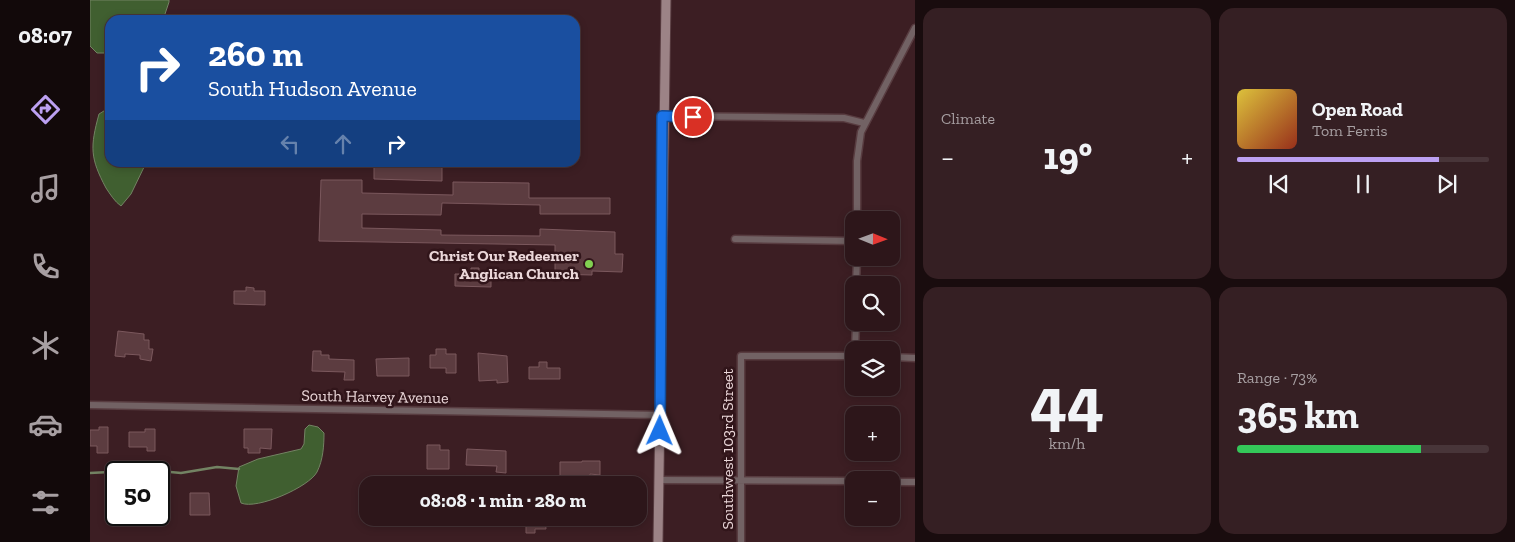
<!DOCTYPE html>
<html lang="en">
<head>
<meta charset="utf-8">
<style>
  :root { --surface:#2d161a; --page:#351f23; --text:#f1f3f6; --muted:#a79fa2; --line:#483539; --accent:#bca0f2 }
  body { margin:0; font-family:"Zilla Slab",serif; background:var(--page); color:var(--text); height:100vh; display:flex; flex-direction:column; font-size:19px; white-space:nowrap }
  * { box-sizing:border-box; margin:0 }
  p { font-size:16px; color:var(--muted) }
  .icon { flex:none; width:28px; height:28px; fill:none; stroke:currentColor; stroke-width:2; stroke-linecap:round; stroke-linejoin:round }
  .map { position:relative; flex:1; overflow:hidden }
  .drawer { display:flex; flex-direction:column; gap:8px; padding:8px; background:#190c0e; width:600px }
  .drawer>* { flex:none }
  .banner { position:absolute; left:15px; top:15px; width:475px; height:152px; border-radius:15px; box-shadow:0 2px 8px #0003,0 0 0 1px var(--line); background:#1a4fa0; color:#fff; overflow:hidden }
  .needle { width:32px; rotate:91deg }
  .fabs { position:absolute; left:755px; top:211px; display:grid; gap:10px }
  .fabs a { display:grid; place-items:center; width:55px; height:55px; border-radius:10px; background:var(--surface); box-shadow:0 2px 8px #0003,0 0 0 1px var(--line); font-size:25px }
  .speed { position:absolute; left:15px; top:461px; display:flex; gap:10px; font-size:25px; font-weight:700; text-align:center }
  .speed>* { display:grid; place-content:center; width:65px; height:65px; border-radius:50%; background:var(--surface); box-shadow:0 2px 8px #0003,0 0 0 1px var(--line); line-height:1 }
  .speed .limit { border:2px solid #111; border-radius:8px; background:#fff; color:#111 }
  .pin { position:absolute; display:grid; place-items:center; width:42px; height:42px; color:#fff; margin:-21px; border:2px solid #fff; border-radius:50%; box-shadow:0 1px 5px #0007 }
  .me { position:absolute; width:55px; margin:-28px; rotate:1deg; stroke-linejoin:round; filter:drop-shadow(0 0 4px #0008) }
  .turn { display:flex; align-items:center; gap:18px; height:105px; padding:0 20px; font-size:22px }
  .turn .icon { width:65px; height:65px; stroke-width:2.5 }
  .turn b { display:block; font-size:35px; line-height:42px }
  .lanes { display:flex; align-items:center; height:48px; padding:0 20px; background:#0003; justify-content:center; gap:25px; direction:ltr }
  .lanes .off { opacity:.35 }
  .big { font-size:38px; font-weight:700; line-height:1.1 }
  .drawer .tile { flex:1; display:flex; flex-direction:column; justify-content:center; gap:8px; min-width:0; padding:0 18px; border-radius:15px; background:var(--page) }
  .drawer .dial { align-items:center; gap:0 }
  .dial b { font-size:65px; line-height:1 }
  .song { display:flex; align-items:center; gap:15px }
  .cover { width:60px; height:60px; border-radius:8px; background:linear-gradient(135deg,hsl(50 70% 55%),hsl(10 70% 35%)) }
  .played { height:5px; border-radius:2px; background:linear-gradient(90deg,var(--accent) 80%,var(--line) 80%) }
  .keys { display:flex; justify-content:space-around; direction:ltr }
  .heat { display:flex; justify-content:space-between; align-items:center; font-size:28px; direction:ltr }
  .charge { height:8px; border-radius:4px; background:linear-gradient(90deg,#34c759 73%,var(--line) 0) }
  .drawer .tiles { flex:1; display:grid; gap:8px; grid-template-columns:repeat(2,1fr) }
  .trip { position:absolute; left:269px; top:476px; width:288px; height:50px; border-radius:15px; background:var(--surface); box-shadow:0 2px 8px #0003,0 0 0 1px var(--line); font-weight:700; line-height:50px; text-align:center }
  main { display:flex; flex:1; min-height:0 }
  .menu { display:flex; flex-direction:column; width:90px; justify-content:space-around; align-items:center; background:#12090a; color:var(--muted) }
  .menu .icon { width:35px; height:35px }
  .menu .on { color:var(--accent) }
  .menu b { font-size:22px; color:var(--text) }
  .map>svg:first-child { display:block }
  .water { fill:#405f30; stroke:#738363 }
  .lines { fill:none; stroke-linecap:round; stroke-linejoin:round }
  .stream { stroke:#738363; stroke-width:2.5 }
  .building { fill:#5c3c40; stroke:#7b585d }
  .street-casing { stroke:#583c40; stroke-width:9 }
  .secondary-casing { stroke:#583c40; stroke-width:11 }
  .street { stroke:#726264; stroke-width:6 }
  .secondary { stroke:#9c8386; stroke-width:9 }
  .route-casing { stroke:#114b97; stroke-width:12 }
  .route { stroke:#1a73e8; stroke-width:9 }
  .poi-dot { fill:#81d051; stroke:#31151a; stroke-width:2 }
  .labels { text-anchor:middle; stroke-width:5; stroke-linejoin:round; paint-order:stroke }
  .poi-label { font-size:16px; font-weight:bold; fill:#ebd7d9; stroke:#31151a; text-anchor:end }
  .street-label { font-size:16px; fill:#ebd7d9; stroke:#31151a }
</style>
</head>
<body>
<main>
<nav class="menu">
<b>08:07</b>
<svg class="icon on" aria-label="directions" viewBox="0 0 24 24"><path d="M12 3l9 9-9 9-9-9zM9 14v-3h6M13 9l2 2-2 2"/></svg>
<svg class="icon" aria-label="music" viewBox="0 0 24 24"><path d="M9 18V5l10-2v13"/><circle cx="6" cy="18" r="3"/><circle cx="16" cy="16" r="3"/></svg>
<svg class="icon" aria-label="phone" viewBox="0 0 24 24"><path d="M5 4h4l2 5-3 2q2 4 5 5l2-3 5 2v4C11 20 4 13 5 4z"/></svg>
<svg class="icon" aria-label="climate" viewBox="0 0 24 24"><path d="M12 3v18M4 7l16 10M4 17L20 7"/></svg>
<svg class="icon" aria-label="car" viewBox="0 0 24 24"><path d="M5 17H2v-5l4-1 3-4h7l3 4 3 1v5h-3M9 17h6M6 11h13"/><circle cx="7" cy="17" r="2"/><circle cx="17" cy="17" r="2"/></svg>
<svg class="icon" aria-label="filters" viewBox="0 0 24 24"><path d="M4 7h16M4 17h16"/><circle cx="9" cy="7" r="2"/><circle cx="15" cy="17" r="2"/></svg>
</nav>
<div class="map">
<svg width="825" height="542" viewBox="0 0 825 542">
  <rect width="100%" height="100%" fill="#3c1e23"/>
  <path class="water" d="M0,0H79V2L73,20H20V53H7L0,46Z
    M17,109L20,110V162L56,163L41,194L31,206C25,202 20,194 16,188C0,158 0,147 9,114Z
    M219,425L228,427L234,433C234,446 233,460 227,472C219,487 167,510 151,503L146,486L149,467L168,459L211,449L214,444L215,429Z"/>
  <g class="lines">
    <path class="stream" d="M0,473L59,470L91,473L127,467L149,469"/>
  </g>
  <path class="building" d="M284,162L352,164V181L284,179Z
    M231,180H272V193L363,195V182L439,183V198H520V214H450V205L352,203L351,215L272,214V228L351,230V235L450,236V229L525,232V254H533L532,272L502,271V275L465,274V245L229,241Z
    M381,268H389V273H401V287L365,286V274H381Z
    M156,287L164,288V291H175V305L144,304V291H156Z
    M28,331L54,334V340H59V349H63L61,361L50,359V355L35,354V357L25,356Z
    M346,349H356V354H366V373H356V368H340V355H346Z
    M223,351H231V355H239V359L264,360V380H254L255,372L222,371Z
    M388,353L417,356L418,382L407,383V380L389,381Z
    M319,358V376H287L286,359Z
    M449,362H457V368H470V379H439V367H449Z
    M9,427H18V453H7V446H0V430H9Z
    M55,429H65V451H57V447H39V432H55Z
    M154,429H182L181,449L170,448V453H158V448H154Z
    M337,445H350V450H359V469H337Z
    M377,449L416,451V473L406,472L407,466L376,465Z
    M492,461H510V475L500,474L499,485H470V462H492Z
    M100,493H119L120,515H100Z
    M436,518H455L456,529H445V533H436Z"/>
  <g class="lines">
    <g class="street-casing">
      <path id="street" d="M573,116L754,118L774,123
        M767,220V161L771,132L825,28
        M645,239L764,241
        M766,285L767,258
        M765,350L766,322
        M801,357L825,358
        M0,405L570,415
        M569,480L764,481
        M801,482H825
        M651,542V356H764"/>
    </g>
    <g class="secondary-casing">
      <path id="secondary" d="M568,542L576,0"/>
    </g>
    <use href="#street" class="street"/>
    <use href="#secondary" class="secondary"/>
  </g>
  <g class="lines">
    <g class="route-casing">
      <path id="route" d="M570,431L572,116L603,117"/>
    </g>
    <use href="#route" class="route"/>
  </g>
  <circle class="poi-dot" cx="499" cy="264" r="5"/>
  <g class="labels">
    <g class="poi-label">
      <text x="489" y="261">Christ Our Redeemer<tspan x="489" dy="18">Anglican Church</tspan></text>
    </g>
    <g class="street-label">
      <text transform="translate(285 396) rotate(1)" y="6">South Harvey Avenue</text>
      <text transform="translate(637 449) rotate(-90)" y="6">Southwest 103rd Street</text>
    </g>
  </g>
</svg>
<div class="fabs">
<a><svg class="needle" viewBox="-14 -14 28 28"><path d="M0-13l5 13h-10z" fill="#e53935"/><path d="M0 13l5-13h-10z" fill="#a79fa2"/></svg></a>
<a><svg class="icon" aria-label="search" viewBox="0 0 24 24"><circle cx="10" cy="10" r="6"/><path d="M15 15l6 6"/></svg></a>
<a><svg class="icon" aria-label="layers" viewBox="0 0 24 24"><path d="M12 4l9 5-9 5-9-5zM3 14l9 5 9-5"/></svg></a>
<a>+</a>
<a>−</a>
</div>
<div class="speed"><div class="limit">50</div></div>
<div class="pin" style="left:603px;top:117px;background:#d93025"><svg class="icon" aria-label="arrive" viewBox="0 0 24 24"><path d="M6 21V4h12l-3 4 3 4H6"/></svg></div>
<svg class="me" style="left:570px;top:431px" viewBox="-20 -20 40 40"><path d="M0-17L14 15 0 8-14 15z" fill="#1a73e8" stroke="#fff" stroke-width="4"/></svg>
<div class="trip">08:08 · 1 min · 280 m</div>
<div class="banner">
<div class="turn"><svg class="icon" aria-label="right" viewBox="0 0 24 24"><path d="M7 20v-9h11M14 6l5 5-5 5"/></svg><div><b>260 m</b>South Hudson Avenue</div></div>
<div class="lanes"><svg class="icon off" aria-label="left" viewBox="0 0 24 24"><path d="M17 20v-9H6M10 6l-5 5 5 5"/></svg><svg class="icon off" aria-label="ahead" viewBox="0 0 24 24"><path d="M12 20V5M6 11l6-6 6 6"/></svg><svg class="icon" aria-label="right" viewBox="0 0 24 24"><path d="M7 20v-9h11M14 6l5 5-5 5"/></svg></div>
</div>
</div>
<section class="drawer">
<div class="tiles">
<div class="tile"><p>Climate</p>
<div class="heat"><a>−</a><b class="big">19°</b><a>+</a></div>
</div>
<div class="tile">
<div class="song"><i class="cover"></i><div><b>Open Road</b><p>Tom Ferris</p></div></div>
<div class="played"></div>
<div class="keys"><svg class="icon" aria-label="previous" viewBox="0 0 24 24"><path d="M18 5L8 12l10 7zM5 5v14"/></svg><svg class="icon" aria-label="pause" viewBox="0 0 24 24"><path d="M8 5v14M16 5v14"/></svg><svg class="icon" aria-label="next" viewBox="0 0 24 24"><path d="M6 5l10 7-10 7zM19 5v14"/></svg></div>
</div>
<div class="tile dial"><b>44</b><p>km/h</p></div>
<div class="tile"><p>Range · 73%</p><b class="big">365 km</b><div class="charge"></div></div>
</div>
</section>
</main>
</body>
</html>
